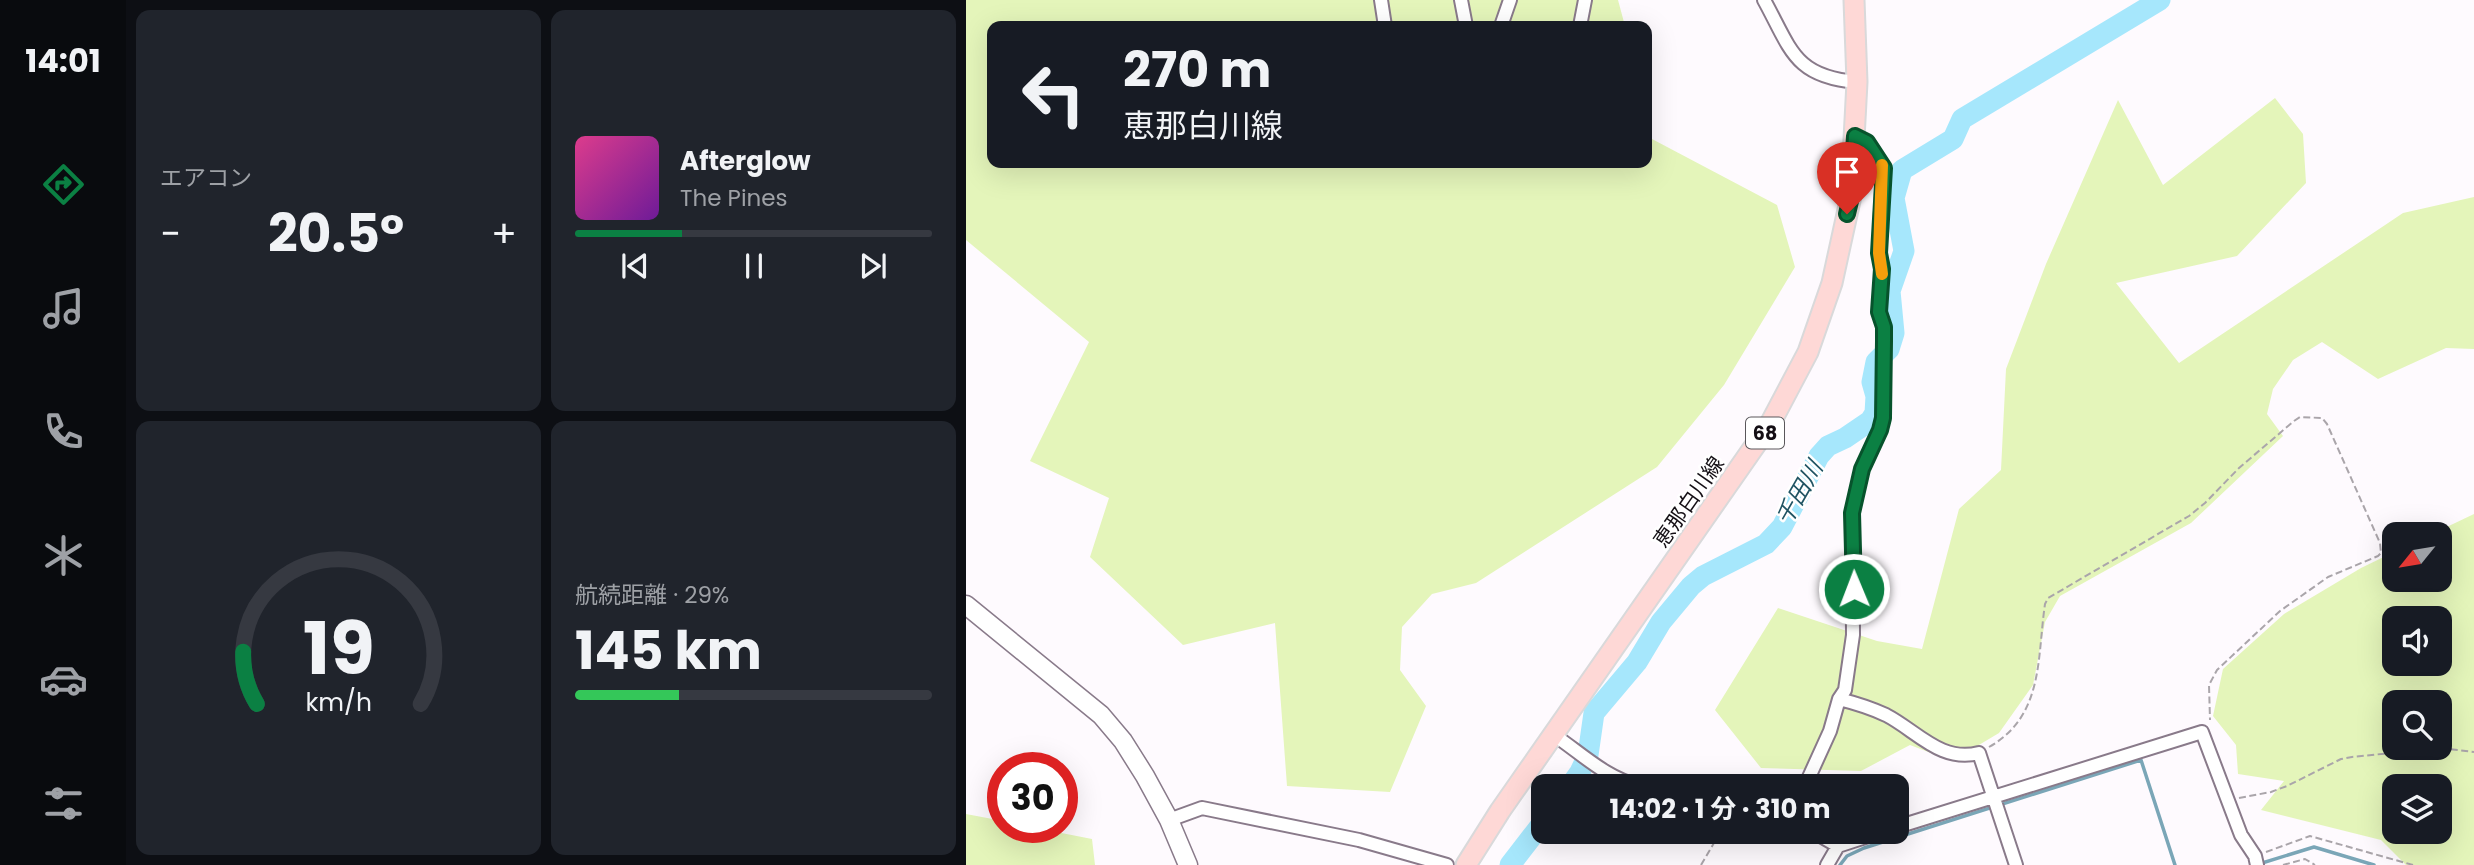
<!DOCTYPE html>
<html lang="ja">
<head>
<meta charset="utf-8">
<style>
  :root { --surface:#171b24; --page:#20242c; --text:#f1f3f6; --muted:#9ea1a6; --line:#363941; --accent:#0b8043 }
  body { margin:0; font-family:Poppins,"Noto Sans JP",sans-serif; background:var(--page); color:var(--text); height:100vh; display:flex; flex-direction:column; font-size:26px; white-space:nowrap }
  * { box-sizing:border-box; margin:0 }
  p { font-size:23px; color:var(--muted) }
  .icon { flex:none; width:38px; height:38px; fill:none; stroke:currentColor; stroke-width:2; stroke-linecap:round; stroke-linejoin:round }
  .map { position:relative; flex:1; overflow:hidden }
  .panel { display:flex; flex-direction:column; gap:10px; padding:10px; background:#0d0f14; width:840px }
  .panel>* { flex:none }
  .guide { position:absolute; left:21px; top:21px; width:665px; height:147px; border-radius:14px; box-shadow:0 7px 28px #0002; background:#171b24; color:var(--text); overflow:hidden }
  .needle { width:46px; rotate:240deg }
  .buttons { position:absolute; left:1416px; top:522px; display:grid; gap:14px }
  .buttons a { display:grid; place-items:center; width:70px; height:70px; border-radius:14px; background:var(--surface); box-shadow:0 7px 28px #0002; font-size:35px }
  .speed { position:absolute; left:21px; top:752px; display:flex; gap:14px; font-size:35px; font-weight:700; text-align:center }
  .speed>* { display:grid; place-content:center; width:91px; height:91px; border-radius:50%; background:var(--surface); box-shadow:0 7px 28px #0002; line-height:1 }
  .speed .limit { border:10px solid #d22; background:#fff; color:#111 }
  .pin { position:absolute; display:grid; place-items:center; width:60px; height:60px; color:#fff; margin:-72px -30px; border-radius:50% 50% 50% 0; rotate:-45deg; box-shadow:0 0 7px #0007 }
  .pin .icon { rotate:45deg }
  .me { position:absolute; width:77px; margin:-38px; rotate:359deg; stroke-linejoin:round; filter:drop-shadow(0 0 5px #0008) }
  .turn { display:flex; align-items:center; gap:24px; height:147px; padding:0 21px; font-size:32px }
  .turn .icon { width:91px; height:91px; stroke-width:2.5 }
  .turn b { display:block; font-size:49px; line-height:60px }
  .big { font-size:52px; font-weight:700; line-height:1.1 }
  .panel .widget { flex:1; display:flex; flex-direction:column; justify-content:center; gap:10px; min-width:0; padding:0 24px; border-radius:14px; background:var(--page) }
  .panel .dial { align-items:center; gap:0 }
  .dial svg { height:182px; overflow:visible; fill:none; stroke:var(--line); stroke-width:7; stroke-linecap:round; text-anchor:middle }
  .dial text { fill:var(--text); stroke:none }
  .song { display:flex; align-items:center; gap:21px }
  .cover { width:84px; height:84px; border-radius:10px; background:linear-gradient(135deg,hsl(330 70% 55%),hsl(280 70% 35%)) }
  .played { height:7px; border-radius:4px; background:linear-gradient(90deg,var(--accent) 30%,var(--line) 30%) }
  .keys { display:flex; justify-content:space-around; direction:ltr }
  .heat { display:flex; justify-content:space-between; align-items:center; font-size:38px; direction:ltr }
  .charge { height:10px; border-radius:5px; background:linear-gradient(90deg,#34c759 29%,var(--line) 0) }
  .panel .tiles { flex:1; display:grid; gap:10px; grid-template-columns:repeat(2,1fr) }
  .trip { position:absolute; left:565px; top:774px; width:378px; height:70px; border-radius:14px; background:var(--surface); box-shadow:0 7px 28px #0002; font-weight:700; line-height:70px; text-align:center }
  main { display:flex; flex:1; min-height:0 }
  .dock { display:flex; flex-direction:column; width:126px; justify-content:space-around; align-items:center; background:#090b0e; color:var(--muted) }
  .dock .icon { width:49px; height:49px }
  .dock .on { color:var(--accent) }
  .dock b { font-size:32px; color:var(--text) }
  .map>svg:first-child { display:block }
  .green { fill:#e4f5ba; fill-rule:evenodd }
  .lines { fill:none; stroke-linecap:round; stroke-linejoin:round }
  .stream { stroke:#7aa6b7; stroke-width:3.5 }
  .river { stroke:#a6e7fc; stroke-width:21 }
  .street-casing { stroke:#897a8a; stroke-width:16 }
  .secondary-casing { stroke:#897a8a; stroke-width:21 }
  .primary-casing { stroke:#d9d9da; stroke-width:23 }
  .path { stroke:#aaa5aa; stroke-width:2; stroke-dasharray:7 3.5; stroke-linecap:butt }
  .street { stroke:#fff; stroke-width:12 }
  .secondary { stroke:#fff; stroke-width:18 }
  .primary { stroke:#fed8d6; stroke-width:19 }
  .route-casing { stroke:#07532c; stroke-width:18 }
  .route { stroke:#0b8043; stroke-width:12 }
  .slow { stroke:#f59e0b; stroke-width:12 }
  .labels { text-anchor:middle; stroke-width:5; stroke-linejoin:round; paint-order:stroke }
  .shield { fill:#fff; stroke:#5a575b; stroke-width:2 }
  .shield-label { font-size:19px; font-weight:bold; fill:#140f15 }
  .street-label { font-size:21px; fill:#140f15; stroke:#fff }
  .water-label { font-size:23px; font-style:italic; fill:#205463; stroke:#fff }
</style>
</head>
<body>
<main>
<nav class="dock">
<b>14:01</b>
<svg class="icon on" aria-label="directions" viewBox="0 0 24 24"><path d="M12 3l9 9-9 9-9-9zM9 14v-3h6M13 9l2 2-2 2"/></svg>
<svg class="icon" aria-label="music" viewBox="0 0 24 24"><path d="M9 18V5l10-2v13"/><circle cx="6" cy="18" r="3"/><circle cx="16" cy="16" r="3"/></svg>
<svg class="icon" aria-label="phone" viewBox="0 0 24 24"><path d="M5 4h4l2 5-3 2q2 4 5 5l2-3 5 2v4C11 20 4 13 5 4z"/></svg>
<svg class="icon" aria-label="climate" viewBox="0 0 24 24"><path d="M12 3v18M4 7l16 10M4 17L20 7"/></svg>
<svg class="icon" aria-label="car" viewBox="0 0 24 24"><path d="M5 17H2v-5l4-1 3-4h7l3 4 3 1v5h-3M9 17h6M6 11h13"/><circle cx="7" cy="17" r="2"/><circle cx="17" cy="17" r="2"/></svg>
<svg class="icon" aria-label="filters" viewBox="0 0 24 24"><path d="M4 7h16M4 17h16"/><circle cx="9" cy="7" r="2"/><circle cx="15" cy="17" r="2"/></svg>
</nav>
<section class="panel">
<div class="tiles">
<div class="widget"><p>エアコン</p>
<div class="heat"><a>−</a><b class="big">20.5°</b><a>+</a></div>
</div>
<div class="widget">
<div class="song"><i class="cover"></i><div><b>Afterglow</b><p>The Pines</p></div></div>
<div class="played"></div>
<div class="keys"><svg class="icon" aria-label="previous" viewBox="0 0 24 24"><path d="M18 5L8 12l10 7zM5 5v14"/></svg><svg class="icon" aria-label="pause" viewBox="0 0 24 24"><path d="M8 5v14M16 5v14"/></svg><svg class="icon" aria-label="next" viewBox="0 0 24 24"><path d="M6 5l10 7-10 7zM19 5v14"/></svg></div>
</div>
<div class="widget dial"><svg viewBox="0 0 100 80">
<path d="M14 69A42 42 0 1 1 86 69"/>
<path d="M14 69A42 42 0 0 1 8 46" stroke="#0b8043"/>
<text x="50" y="56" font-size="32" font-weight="700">19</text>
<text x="50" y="72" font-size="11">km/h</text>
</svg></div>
<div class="widget"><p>航続距離 · 29%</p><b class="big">145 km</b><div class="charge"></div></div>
</div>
</section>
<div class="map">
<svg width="1508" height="865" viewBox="0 0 1508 865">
  <rect width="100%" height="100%" fill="#fefafe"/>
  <path class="green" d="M0,0H652L659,26H26V163H681V118L686,139L811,205L829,267L758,385L691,467L510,583L466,594L436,627L434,670L460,706L424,792L321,786L309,623L217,645L124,557L143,498L64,461L123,342L0,240Z
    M1309,98L1337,134L1340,183L1271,256L1150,283L1213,363L1437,213L1508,197V349L1480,348L1412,379L1356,342L1327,360L1307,389L1301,414L1317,436L1225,523L1094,596L1079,622L1067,685L1033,733L986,761L944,745L895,771L795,768L749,710L812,608L911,641L956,649L993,509L1035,470L1040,369L1080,264L1152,100L1197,185Z
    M1508,514V865H1440L1415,840L1295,810L1318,781L1272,774L1270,745L1247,716L1257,669L1318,614L1395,568L1428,552V579H1474V534H1466ZM1428,618H1474V663H1428ZM1428,702H1474V747H1428ZM1428,786H1474V831H1428Z
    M0,814L37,821V828H70L126,839L129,865H0Z"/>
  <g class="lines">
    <path class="stream" d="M1293,864L1348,847L1408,865
      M874,865L881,856L898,848L1175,760L1209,865"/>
    <path class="river" d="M604,786L614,772L622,755L628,713L671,662L695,622L725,586L737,576L800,544L816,527L853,456L862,446L879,438L904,421L909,413L910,396L906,382L910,362L923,349L928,333L924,291L938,251L928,198L936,170L987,139L996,119L1194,0
      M544,865L578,821"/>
    <g class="street-casing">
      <path id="street" d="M415,0L419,26
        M495,0L500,26
        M798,0C825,49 828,77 891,82
        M535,26L544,0
        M614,26L619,0
        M873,699C889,703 905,708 920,715C951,731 975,763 1013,753L1050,865
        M588,735C616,754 640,778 673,786
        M839,786L864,731L873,699L879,690L887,635L886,513L896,469L914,430L917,418L918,327L913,311L916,269L913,253L917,168L901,142L889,136
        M203,820L236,808L393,840L481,865
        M931,827L1236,732L1275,835L1289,856L1291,865
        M846,831L872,846
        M861,865L872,846L918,831"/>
    </g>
    <g class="secondary-casing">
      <path id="secondary" d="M0,605L135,715L157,741L179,776L203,820L222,865"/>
    </g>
    <g class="primary-casing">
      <path id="primary" d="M500,865L534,811L804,424L842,352L866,283L885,196L891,82L888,0"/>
    </g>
    <path class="path" d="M1023,747C1078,716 1071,658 1079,604L1082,598L1223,516L1239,503L1273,468L1328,421L1334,417L1356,418L1361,424L1414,543L1415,553L1412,556L1362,577L1314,611L1251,670L1243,685L1244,720
      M1273,798L1305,792L1321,786L1375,759L1386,757L1474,748L1508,752
      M1300,852L1344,836L1447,865
      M735,865L755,831
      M1317,865L1339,859L1349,865"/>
    <use href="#street" class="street"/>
    <use href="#secondary" class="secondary"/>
    <use href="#primary" class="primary"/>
  </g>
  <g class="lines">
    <g class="route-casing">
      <path id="route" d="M881,214L885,197L889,136L901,142L918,168L913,253L916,269L913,312L918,327V341L917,418L914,430L896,469L886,513L888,589"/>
    </g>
    <use href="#route" class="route"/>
    <path class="slow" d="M916,274L913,253L916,165"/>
  </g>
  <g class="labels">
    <rect class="shield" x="780" y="417.5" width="38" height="31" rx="5"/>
    <g class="shield-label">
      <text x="799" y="440">68</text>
    </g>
    <g class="street-label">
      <text transform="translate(723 502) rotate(-55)" y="7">恵那白川線</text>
    </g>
    <g class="water-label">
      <text transform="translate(833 493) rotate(-60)" y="8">千田川</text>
    </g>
  </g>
</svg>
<div class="buttons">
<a><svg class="needle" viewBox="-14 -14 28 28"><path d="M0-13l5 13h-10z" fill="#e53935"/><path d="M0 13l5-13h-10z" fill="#9ea1a6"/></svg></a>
<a><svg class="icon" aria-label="sound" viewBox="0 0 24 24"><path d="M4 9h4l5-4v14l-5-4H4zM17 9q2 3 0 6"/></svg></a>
<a><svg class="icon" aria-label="search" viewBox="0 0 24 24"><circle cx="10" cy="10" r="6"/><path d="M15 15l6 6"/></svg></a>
<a><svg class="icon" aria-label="layers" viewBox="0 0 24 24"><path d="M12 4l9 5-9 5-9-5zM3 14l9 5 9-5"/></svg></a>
</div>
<div class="speed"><div class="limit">30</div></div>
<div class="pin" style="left:881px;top:214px;background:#d93025"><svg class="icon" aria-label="arrive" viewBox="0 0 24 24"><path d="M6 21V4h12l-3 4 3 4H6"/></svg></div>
<svg class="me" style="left:888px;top:589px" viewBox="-20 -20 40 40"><circle r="17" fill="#0b8043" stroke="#fff" stroke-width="3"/><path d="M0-11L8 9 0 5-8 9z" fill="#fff"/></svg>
<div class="trip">14:02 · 1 分 · 310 m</div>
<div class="guide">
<div class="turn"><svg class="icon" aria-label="left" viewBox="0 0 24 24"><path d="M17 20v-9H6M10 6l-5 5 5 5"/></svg><div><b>270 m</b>恵那白川線</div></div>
</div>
</div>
</main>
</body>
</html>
